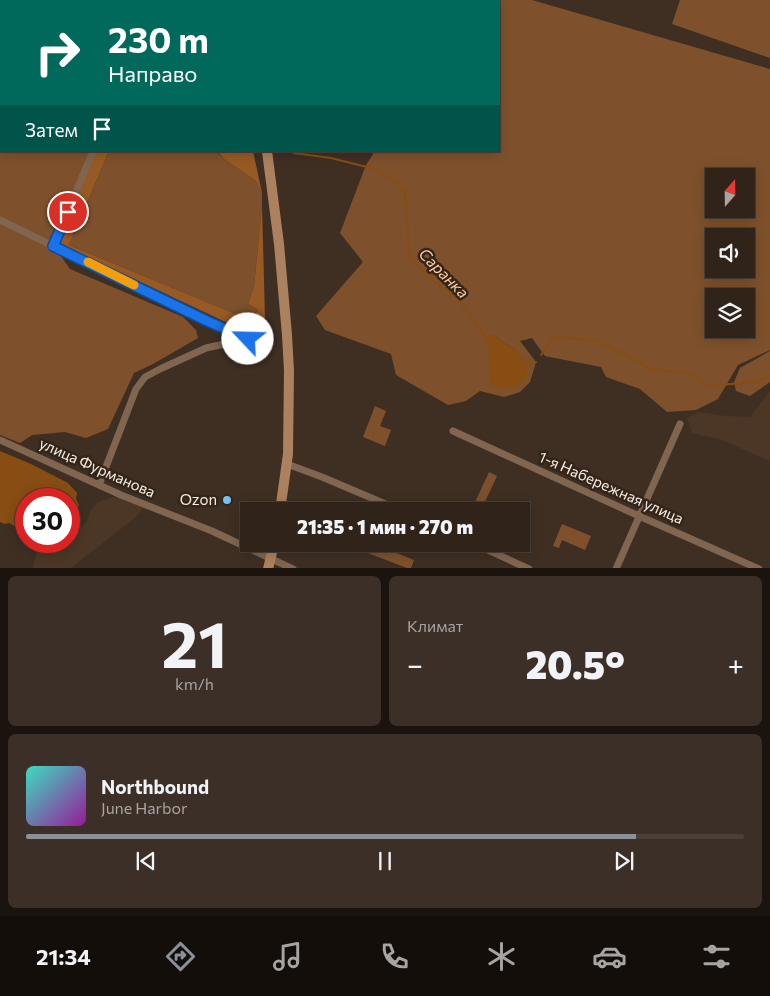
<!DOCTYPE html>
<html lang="ru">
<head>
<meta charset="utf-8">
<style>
  :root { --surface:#2f231a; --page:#3b2f27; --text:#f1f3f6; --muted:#a7a4a2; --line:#4a4039; --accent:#8c9099 }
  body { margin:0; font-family:Commissioner,sans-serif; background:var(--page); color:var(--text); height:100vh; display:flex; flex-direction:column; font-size:19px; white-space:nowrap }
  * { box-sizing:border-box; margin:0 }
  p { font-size:16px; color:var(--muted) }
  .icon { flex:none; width:28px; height:28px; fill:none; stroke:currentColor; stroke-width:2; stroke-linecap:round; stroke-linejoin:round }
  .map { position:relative; height:568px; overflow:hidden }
  .panel { display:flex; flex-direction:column; gap:8px; padding:8px; background:#1a130e; flex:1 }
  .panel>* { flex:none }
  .top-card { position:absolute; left:0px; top:0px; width:500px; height:152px; box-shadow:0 2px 12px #0003,0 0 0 1px var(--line); background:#00695c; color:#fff; overflow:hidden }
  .needle { width:32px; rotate:20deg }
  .fabs { position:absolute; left:705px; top:168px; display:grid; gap:10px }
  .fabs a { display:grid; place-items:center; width:50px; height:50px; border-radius:0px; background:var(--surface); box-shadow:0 2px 12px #0003,0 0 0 1px var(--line); font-size:25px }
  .speed { position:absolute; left:15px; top:488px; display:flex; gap:10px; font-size:25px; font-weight:700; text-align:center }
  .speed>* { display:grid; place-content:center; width:65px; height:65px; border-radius:50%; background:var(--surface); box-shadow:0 2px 12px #0003,0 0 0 1px var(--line); line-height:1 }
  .speed .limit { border:8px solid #d22; background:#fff; color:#111 }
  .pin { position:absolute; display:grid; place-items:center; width:42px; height:42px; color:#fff; margin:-21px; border:2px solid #fff; border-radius:50%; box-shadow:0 1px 5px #0007 }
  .me { position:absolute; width:55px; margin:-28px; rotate:294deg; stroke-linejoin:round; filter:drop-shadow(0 0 4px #0008) }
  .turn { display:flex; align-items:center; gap:18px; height:105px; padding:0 25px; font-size:22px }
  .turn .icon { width:65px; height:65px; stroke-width:2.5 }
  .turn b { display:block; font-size:35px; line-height:42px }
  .then { display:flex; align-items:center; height:48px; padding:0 25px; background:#0003; gap:10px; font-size:19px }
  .big { font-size:38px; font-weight:800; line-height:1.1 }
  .panel .card { flex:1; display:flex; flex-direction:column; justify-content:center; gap:8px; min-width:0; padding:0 18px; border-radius:8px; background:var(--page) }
  .panel .dial { align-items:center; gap:0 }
  .dial b { font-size:65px; line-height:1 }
  .song { display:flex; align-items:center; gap:15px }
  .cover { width:60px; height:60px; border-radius:8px; background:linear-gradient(135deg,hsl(170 70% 55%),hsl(300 70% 35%)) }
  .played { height:5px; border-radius:2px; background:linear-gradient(90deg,var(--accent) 85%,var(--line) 85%) }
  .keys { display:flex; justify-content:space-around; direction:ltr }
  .heat { display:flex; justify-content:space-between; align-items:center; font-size:28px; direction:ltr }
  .panel .tiles { flex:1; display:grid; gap:8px; grid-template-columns:1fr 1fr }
  .card:last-child { grid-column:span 2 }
  .trip { position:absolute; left:240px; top:502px; width:290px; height:50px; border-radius:0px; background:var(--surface); box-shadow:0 2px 12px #0003,0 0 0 1px var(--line); font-weight:800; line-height:50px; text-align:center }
  .menu { display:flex; height:80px; justify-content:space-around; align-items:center; background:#130e0a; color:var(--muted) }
  .menu .icon { width:35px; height:35px }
  .menu .active { color:var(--accent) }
  .menu b { font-size:22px; color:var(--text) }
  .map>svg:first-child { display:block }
  .built { fill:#4c3726 }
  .green { fill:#7e512c; fill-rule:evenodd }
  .forest { fill:#975a24 }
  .water { fill:#884d12 }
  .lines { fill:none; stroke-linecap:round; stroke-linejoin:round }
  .stream { stroke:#884d12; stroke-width:2 }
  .street { stroke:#806550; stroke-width:7 }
  .secondary { stroke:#ac815f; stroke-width:10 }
  .route-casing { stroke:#114b97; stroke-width:12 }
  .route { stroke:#1a73e8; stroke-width:9 }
  .slow { stroke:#f59e0b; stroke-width:9 }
  .poi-dot { fill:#72c1f5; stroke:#342519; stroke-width:2 }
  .labels { text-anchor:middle; stroke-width:5; stroke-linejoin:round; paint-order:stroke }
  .street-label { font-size:15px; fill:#f7ece4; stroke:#342519 }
  .poi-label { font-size:15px; fill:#f7ece4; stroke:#342519; text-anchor:end }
  .water-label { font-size:16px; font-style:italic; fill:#fec9a0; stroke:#342519 }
</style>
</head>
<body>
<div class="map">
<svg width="770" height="569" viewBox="0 0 770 569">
  <rect width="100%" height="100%" fill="#3f2f23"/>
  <path class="built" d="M770,391V461L722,440L692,433L687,418L698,412L726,416L750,417Z
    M114,497L127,499L144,507L136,517L71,568L32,569L39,545L51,547L61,541H69V535L86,523L91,510L98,502Z"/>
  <path class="green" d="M0,0H221V1H1V151H93L54,246L70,269L183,317L196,330L198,338L153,364L134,373L108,429L86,438L65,432L32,435L20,443L0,435Z
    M314,0H532L770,69V350L738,365L718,399L696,410L667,412L640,389L606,377L601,367L545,356L532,338L520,341L536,362L530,382L520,392L504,397L480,391L466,401L448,405L396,375L391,354L325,330L316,316L363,262L340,233L366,165L375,151H499V1H314ZM714,176H746V209H714ZM714,236H746V269H714ZM714,296H746V329H714ZM494,335L504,343L515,349L491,385L489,336Z
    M680,0H770V58L672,24Z
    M109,151H216L224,159L256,181L262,193V205L254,286L248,304L258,310L250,320L69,245Z
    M770,351V382L750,396L736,391L734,382L740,368Z
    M375,406L386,411L380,426L391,430L385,446L363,437Z
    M489,472L497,476L483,506L489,510L488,511H471Z
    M562,524L591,536L585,550L562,540L559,548L553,546Z
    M344,544H374L414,560L411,568H407Z"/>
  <path class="forest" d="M95,151H109L69,245L250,320L258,310L248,304L254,286L262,205L265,318L253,335L60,244L58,241Z
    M217,151H253L262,193L256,181L224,159Z"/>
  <path class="water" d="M488,335H494L504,343L515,349L527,363V378L516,387L500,388L490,385Z
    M0,451L31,464L68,483L77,493L76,499L79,505L75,514L69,521V499H26V532L9,523L4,524L0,522Z"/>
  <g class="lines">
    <path class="stream" d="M191,0V1
      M291,151L294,153L331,158L379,170L405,191L408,230L409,257L429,277L456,297L476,323L491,346
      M541,355L554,337L594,340L633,358L650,369L690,373L708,386L754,382L770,376
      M526,363L536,362"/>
    <path class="street" d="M119,0L121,1
      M0,96L1,95
      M0,138L1,137
      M0,220L207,321L248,339
      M53,246L93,151
      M453,431L639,516L759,569
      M0,440L121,495L212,531L293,569
      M287,464L322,477L402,511
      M99,485L136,389L145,377L160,369L206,348L248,339
      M475,544L529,569
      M616,569L680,424"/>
    <path class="secondary" d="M252,0V1
      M267,151L279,244L287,335L289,371L288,454L280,511
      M268,569L274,544"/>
  </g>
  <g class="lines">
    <g class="route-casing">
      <path id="route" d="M68,212L53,246L207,321L248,339"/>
    </g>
    <use href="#route" class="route"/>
    <path class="slow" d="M88,262L134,285"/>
  </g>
  <circle class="poi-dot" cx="227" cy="500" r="5"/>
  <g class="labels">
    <g class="street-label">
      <text transform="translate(97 468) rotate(24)" y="5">улица Фурманова</text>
      <text transform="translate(611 488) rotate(24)" y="5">1-я Набережная улица</text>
    </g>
    <g class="poi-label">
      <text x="217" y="505">Ozon</text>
    </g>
    <g class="water-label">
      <text transform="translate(444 273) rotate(45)" y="6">Саранка</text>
    </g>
  </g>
</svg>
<div class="fabs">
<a><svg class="needle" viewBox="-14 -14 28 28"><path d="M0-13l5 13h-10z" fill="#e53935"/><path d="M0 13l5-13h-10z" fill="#a7a4a2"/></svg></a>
<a><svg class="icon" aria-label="sound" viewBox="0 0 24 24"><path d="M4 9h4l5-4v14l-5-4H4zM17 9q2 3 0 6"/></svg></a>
<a><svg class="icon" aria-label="layers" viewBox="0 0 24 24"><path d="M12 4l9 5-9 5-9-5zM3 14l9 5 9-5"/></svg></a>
</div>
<div class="speed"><div class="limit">30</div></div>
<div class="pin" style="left:68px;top:212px;background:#d93025"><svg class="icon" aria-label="arrive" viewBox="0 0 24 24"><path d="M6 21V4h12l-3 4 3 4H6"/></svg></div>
<svg class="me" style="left:248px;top:339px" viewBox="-20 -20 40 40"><circle r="19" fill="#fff"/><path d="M0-13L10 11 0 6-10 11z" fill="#1a73e8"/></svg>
<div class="trip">21:35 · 1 мин · 270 m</div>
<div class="top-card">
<div class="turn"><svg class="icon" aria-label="right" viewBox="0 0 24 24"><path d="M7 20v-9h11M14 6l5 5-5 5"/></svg><div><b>230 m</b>Направо</div></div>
<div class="then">Затем<svg class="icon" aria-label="arrive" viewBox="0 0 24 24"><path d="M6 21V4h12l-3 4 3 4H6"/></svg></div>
</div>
</div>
<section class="panel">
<div class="tiles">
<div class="card dial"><b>21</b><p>km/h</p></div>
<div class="card"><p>Климат</p>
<div class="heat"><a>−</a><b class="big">20.5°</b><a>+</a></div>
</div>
<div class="card">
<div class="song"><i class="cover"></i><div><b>Northbound</b><p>June Harbor</p></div></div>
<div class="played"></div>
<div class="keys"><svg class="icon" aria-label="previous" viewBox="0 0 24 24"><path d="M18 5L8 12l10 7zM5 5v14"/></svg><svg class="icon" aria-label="pause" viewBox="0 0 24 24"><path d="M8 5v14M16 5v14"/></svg><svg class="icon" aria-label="next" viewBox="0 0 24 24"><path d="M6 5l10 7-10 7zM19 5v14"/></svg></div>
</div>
</div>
</section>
<nav class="menu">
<b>21:34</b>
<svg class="icon active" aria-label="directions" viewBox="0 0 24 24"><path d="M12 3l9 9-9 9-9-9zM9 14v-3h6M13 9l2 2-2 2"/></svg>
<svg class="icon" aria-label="music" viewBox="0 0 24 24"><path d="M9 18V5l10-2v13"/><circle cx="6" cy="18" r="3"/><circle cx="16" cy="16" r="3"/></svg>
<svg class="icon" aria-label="phone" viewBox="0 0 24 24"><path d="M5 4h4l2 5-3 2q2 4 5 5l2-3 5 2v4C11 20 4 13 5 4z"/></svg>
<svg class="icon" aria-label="climate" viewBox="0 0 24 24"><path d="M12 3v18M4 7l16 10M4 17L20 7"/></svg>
<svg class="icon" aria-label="car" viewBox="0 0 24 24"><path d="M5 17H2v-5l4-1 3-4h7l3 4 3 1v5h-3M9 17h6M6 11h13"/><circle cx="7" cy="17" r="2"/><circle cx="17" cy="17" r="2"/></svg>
<svg class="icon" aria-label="filters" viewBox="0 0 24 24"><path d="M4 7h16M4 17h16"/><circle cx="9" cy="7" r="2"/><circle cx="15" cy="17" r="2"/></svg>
</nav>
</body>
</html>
